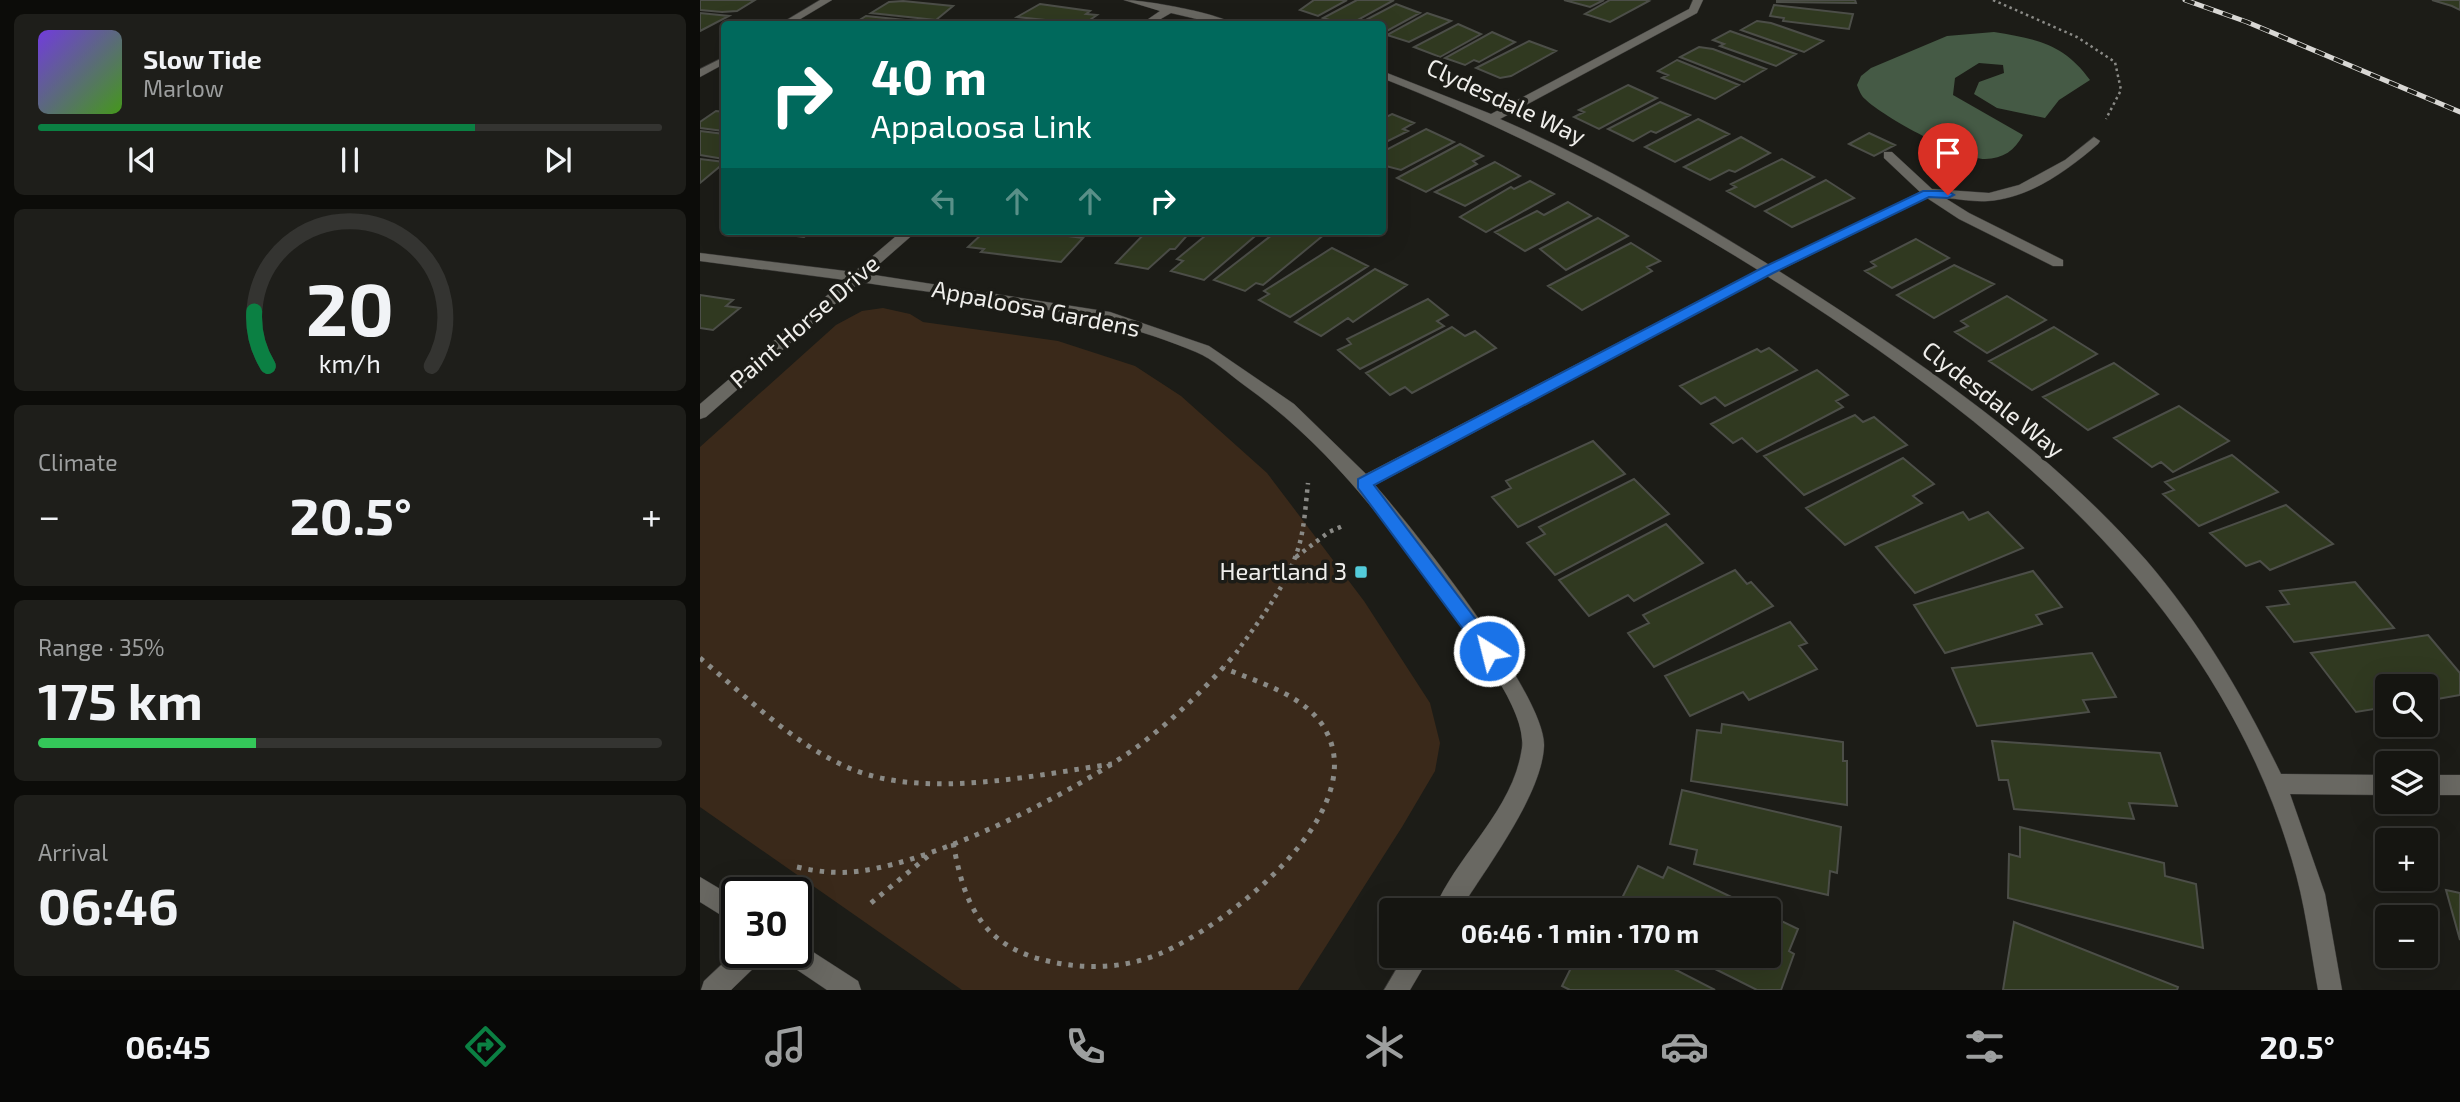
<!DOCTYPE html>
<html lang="en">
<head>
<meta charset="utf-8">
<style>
  :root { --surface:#151511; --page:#1e1e1a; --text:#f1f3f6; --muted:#9d9f9f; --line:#343431; --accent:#0b8043 }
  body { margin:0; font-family:"Exo 2",sans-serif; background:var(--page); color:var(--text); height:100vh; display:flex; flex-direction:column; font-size:26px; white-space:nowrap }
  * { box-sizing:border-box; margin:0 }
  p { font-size:23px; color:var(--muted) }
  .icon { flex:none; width:38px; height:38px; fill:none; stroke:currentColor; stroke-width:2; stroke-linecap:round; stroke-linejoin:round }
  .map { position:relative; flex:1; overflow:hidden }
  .drawer { display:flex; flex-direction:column; gap:14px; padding:14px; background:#0c0c09; width:700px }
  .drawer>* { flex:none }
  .hud { position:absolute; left:21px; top:21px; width:665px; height:214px; border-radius:7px; box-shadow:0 7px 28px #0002,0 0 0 2px var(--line); background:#00695c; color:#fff; overflow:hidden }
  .buttons { position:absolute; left:1675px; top:674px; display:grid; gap:14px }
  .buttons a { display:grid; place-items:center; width:63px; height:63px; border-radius:7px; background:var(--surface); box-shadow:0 7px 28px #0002,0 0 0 2px var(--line); font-size:35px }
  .speed { position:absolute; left:21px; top:877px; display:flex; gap:14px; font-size:35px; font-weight:700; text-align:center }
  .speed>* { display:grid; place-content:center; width:91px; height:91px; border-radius:50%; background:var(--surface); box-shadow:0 7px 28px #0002,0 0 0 2px var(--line); line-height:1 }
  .speed .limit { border:4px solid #111; border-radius:10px; background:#fff; color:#111 }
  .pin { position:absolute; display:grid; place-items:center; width:60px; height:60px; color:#fff; margin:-72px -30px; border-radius:50% 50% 50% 0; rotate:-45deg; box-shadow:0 0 7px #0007 }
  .pin .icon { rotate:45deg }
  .me { position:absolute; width:77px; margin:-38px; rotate:324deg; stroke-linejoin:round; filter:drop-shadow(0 0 5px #0008) }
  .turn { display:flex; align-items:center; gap:24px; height:147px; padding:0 35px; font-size:32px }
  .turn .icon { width:91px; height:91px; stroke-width:2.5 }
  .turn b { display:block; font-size:49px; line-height:60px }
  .lanes { display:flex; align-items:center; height:66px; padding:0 35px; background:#0003; justify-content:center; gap:35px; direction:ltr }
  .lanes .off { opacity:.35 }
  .big { font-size:52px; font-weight:700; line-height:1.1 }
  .drawer .card { flex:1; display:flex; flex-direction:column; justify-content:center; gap:10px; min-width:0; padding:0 24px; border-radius:10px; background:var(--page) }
  .drawer .dial { align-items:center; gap:0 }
  .dial svg { height:182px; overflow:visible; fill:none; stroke:var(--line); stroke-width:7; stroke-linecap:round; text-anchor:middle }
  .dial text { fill:var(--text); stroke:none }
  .song { display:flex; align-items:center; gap:21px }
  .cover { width:84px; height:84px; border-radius:10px; background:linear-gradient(135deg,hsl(260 70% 55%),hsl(100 70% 35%)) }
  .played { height:7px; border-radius:4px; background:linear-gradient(90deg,var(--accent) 70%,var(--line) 70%) }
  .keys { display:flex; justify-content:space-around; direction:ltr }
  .heat { display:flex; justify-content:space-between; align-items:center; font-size:38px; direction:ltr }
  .charge { height:10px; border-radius:5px; background:linear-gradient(90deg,#34c759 35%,var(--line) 0) }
  .trip { position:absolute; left:679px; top:898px; width:402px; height:70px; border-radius:7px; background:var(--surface); box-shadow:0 7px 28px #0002,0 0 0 2px var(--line); font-weight:700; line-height:70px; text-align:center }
  .tab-bar { display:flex; height:112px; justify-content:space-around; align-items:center; background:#080807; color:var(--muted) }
  .tab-bar .icon { width:49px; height:49px }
  .tab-bar .active { color:var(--accent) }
  .tab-bar b { font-size:32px; color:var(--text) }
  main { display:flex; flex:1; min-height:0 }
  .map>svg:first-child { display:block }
  .green { fill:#3a291a }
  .water { fill:#455a45 }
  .building { fill:#303920; stroke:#4c4e48; stroke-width:2 }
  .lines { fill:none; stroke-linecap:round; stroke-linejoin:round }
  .lane-casing { stroke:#3a3937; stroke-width:1 }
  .street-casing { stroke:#3a3937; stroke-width:1 }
  .path-far2 { stroke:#8a8a86; stroke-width:2.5; stroke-dasharray:2.5 3.5; stroke-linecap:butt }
  .path-far1 { stroke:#8a8a86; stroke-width:4.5; stroke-dasharray:3.5 5; stroke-linecap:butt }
  .path { stroke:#8a8a86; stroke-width:5; stroke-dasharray:4.5 7; stroke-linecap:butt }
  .lane { fill:#696862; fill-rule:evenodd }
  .street { fill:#696862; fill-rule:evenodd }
  .rail-casing { stroke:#d8d7d4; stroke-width:5 }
  .rail { stroke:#1c1c17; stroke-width:3.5; stroke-dasharray:10; stroke-linecap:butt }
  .route { fill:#1a73e8; stroke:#114b97; stroke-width:2 }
  .poi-dot { fill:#53cbda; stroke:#1c1c17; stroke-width:2.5 }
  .labels { text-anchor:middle; stroke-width:7; stroke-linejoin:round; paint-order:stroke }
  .street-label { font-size:24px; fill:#efeeeb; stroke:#1c1c17 }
  .poi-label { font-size:24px; fill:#efeeeb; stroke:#1c1c17; text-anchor:end }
</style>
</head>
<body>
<main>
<section class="drawer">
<div class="card">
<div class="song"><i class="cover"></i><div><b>Slow Tide</b><p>Marlow</p></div></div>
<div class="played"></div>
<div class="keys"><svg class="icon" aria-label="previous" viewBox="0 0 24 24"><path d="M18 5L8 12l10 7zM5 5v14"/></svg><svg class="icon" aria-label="pause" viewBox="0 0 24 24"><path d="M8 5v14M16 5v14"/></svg><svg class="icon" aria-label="next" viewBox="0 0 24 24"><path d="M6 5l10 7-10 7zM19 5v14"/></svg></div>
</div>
<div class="card dial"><svg viewBox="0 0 100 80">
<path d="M14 69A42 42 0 1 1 86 69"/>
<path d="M14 69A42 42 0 0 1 8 45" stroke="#0b8043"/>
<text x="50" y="56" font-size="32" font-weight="700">20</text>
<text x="50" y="72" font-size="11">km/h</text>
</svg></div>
<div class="card"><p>Climate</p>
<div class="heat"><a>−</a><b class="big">20.5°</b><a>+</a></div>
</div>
<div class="card"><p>Range · 35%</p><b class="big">175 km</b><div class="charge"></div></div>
<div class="card"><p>Arrival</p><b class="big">06:46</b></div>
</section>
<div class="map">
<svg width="1760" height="990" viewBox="0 0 1760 990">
  <rect width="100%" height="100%" fill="#1c1c17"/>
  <path class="green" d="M183,308L210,314L223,322L358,341L435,366L481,396L567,473L664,601L730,703L740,743L735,771L702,827L598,990H262L0,807V447L136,325L162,311Z"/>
  <path class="water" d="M1294,32C1337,39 1364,44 1390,80L1359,100L1345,118L1297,108L1274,94L1279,82L1304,73L1303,65L1279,63L1255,78L1253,95L1323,135C1315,150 1303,159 1285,159C1261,159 1183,117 1165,99C1161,96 1159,90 1157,85L1161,76L1171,68L1247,36Z"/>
  <path class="building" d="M0,0H55L37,11L22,12L0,10Z
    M614,0H647L618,16L600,10Z
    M657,0H694L656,21L651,20L643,24L623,18Z
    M864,0H904L890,7Z
    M910,0H946L949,1L910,22L885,14Z
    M1077,0H1155L1156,3L1077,2Z
    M1732,0H1760V10L1752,6Z
    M203,1L253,6L236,20L171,13L189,2Z
    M340,4L390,11L386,14L397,15L384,24L317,17Z
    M696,4L720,13L685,32L682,24L660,23Z
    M1074,5L1153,14L1149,29L1083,21L1084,18L1070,16Z
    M0,13L29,16L0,31Z
    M727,13L751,21L709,42L687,35Z
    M166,16L235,23L153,24Z
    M1057,21L1071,23L1123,41L1104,52L1041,30Z
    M758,24L781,34L740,57L714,47Z
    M1030,31L1096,54L1076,66L1020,46L1024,44L1013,40Z
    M792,32L815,42L779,62L774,60L765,65L745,58Z
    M829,41L856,51L811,76L800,78L776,68Z
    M999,47L1013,49L1066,69L1044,82L980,57Z
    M977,60L1039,85L1015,99L962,78L968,75L958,71Z
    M928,85L957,98L899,129L874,117L884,112L879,110Z
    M960,102L990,115L956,133L951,131L933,141L908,129Z
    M16,111L24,112V131L0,128V122Z
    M692,114L714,123L703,129L708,131L682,144V119Z
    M998,119L1029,134L975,162L945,147Z
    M726,129L754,142L701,170L682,165V152Z
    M0,131L24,134V159L0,155Z
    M1169,133L1195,145L1174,156L1149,144Z
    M1041,137L1070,153L1035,172L1029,170L1010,180L984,167Z
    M760,144L783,156L773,161L777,164L726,192L697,178Z
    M0,159L24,162V163L0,183Z
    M1082,159L1114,177L1055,207L1027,191L1036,187L1031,184Z
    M795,162L820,176L765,206L735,192Z
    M1126,180L1154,198L1092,227L1065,211Z
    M830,181L854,194L786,232L760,217L811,187L814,189Z
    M868,202L891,216L825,251L795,232L837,211L844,215Z
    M898,218L928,236L866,270L840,249Z
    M57,231H130L126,234L110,232L104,237Z
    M285,231H330L383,238L361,262L281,252L284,249L268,247Z
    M447,231H491L475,249H470L448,269L416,263Z
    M511,231H561L504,280L471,271L483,261L477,259Z
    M577,231H616L625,234L563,285L556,283L545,291L514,280Z
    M1216,239L1249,258L1192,288L1165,271L1176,266L1171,262Z
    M931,243L960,261L947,267L952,271L882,310L848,286Z
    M632,248L668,266L590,317L559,300L569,294L564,291Z
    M1254,265L1294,284L1234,318L1197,295Z
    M675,269L707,285L653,322L648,318L621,336L595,322Z
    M0,295L33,300L26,306L40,308L13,330L0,328Z
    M1307,296L1346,320L1287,353L1255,332L1268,326L1261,321Z
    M728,299L748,315L737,321L744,326L660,369L638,350L651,344L647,339Z
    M752,327L765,336L775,331L796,348L712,393L705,387L690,395L666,373Z
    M1354,327L1397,354L1332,390L1289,361Z
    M1069,348L1097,370L1025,406L1015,397L1001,404L980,386L1057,349L1061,352Z
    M1414,363L1458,394L1388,430L1343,397Z
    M1117,370L1148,395L1136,401L1143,407L1057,452L1042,438L1033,443L1011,424Z
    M1479,406L1529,441L1473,472L1461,462L1452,467L1414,438Z
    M1155,415L1163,422L1174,417L1207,445L1104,495L1064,456Z
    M893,441L925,474L818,527L792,497L811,488L806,481Z
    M1532,455L1578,492L1499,526L1463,494L1474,490L1465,482Z
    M1203,458L1234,484L1213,496L1222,503L1145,545L1106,508Z
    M934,479L969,514L855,575L827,543L845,534L839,527Z
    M1586,505L1633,544L1570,570L1560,561L1546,566L1510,533Z
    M1263,512L1269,520L1288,512L1323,548L1215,593L1176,547Z
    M966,524L1003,563L934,601L928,595L889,616L859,580Z
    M1035,570L1047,584L1051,582L1073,606L954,667L928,633L949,623L943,615Z
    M1333,571L1362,607L1336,615L1342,624L1245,653L1214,605Z
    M1655,582L1694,628L1594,642L1567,607L1589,604L1580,591Z
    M1090,622L1107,643L1099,646L1117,669L1049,700L1043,692L990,716L965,676Z
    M1728,635L1760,673V695L1726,701V686H1687V707L1656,712L1611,653Z
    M1392,653L1416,697L1383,700L1389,712L1277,726L1252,668Z
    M1022,724L1143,742V761H1147V805L991,781L997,730L1021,733Z
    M1292,741L1460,753L1477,806L1429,803L1434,819L1314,809L1308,780H1299Z
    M982,790L1141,827L1137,873L1130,871L1128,895L994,864L997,850L970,844Z
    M1320,827L1464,863L1465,876L1496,884L1503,948L1308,898L1309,854L1320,857Z
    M938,866L963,878L968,867L1059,910H916Z
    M1746,890L1760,893V940Z
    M1069,915L1098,929L1089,951L1094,954L1081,990H1057L989,956H1069Z
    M1314,922L1478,987L1477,990H1303Z
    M877,956H949L1015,990H870L862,986Z"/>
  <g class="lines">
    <g class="lane-casing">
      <path id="lane" d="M1394,137L1400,141L1398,144C1368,170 1330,198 1288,201C1274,202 1259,199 1245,198L1269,213L1363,260V266H1353L1259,219L1227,198L1074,273H1064L1062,270L1220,192L1184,158V152H1192L1232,189L1289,193L1319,185L1365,160Z"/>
    </g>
    <g class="street-casing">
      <path id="street" d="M120,0H132L92,24H80Z
        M424,0C446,0 517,13 534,24H518L471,13L452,24H441L460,11Z
        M993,0H1003L997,13L800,119C911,167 1017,231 1118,296C1235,372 1353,454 1446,560C1502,625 1544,698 1581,774L1687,775V795L1590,794L1625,894L1642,990H1618C1610,946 1605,903 1592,860C1513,592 1294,420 1067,276L675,485C712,527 846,695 844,746C842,795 786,868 760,910H734C757,854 813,811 822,748C827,709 772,642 749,610C687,524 631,447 544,385C529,374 513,359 496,352C394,308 270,299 160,282L6,417L0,419V404L145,280L0,261V253L154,272L202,231H217L168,274L410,312L509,346L594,404L666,474L1058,270C938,195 814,130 682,78V71L791,114L989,9Z
        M24,57V64L0,77V69Z
        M1726,775H1760V795H1726Z
        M0,877L37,899V925L0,902Z
        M96,941L158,981L161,990H127L84,961L81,952H96Z
        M37,950V952H64L61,961L31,990H1L4,981Z
        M704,956H730L710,990H684Z"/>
    </g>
    <path class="path-far2" d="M1293,0L1377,37L1415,62L1421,90L1406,119"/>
    <path class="path-far1" d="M596,557L629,532L645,525
      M536,653C561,618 591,581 601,538C605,520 606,501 608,483"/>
    <path class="path" d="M0,658C48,698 96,747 154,770C228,799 336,775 412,764
      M253,843C259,873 265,902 285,926C300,944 322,955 344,960C382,970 423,969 459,954C525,927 671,814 626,731C607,695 559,683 524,668
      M97,867C119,872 138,874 160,871C238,861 373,793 437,747C474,719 507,687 537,652
      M171,903L233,852"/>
    <use href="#lane" class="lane"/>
    <use href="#street" class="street"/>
    <g class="rail-casing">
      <path id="rail" d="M1485,0L1547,22L1760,112"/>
    </g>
    <use href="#rail" class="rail"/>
  </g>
  <path class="route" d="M1223,191H1248L1254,195L1248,198L1229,197L1073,273L674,485L796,646L798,651L796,656H783L658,488V479L1064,267Z"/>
  <rect class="poi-dot" x="654" y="565" width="14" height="14" rx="3.5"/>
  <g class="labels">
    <g class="street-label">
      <text transform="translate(806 102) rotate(25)" y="8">Clydesdale Way</text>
      <text transform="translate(336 309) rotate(11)" y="8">Appaloosa Gardens</text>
      <text transform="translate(105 322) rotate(-41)" y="8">Paint Horse Drive</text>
      <text transform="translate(1293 400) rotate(38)" y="8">Clydesdale Way</text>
    </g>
    <g class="poi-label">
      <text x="647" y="580">Heartland 3</text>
    </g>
  </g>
</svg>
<div class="buttons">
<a><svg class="icon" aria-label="search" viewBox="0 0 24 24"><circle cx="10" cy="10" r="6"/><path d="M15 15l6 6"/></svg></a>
<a><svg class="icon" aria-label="layers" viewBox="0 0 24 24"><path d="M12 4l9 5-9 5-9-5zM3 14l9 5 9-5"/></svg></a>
<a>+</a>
<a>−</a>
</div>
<div class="speed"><div class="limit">30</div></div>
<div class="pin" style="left:1248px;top:195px;background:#d93025"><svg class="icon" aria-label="arrive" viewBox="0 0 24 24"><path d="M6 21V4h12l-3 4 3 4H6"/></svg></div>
<svg class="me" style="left:789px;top:651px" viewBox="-20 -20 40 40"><circle r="17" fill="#1a73e8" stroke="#fff" stroke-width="3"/><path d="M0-11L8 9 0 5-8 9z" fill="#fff"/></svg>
<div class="trip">06:46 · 1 min · 170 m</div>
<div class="hud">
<div class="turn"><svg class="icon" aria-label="right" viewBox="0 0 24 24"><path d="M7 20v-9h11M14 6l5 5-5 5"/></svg><div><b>40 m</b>Appaloosa Link</div></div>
<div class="lanes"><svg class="icon off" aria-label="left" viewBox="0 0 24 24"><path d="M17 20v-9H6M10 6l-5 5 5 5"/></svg><svg class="icon off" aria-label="ahead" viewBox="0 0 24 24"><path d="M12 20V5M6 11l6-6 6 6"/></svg><svg class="icon off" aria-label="ahead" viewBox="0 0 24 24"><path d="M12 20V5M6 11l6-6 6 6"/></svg><svg class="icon" aria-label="right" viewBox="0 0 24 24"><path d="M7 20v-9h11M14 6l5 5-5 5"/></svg></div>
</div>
</div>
</main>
<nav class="tab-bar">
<b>06:45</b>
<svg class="icon active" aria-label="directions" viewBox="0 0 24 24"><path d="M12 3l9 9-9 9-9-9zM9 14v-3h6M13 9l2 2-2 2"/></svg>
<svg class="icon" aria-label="music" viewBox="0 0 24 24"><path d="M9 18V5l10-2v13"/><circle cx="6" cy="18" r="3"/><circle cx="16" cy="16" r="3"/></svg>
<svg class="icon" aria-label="phone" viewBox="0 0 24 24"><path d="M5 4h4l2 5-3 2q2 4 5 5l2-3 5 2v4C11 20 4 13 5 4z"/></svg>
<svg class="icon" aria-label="climate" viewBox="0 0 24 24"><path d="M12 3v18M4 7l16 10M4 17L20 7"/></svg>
<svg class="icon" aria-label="car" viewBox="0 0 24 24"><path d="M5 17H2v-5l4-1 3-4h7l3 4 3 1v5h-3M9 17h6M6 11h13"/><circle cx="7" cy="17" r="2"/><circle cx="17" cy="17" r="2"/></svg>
<svg class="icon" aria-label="filters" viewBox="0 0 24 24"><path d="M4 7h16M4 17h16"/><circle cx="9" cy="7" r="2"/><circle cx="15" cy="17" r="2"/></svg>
<b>20.5°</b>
</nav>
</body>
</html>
